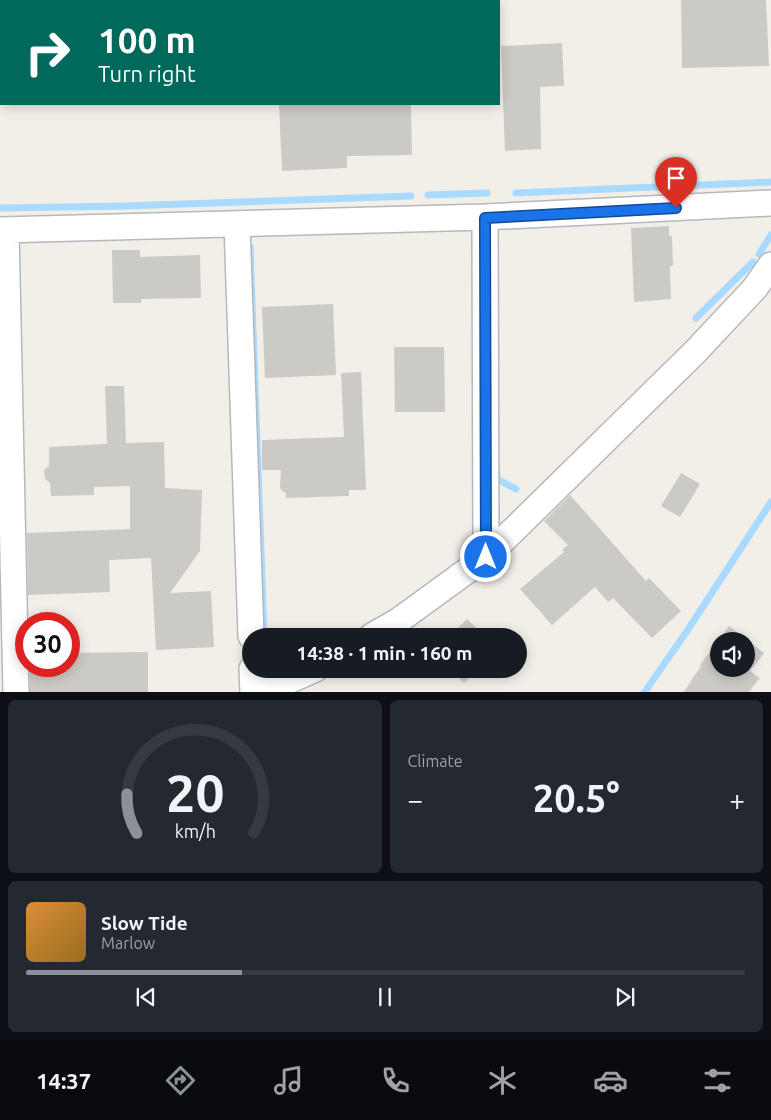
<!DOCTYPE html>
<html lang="en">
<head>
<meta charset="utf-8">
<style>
  :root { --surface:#171b24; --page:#242831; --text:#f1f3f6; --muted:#9ea1a6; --line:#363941; --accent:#8c9099 }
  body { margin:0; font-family:Ubuntu,sans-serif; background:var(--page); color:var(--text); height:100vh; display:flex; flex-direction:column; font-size:19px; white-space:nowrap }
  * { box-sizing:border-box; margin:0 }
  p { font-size:16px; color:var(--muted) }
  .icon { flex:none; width:28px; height:28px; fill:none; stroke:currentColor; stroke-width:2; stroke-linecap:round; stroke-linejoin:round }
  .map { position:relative; height:692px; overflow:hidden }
  .sheet { display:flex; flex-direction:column; gap:8px; padding:8px; background:#0d0f14; flex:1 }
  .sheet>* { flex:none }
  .guide { position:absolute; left:0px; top:0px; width:500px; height:105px; box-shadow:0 2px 12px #0003; background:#00695c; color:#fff; overflow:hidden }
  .controls { position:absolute; left:710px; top:632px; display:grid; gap:10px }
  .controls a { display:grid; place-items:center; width:45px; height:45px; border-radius:50%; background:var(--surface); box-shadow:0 2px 12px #0003; font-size:25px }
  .speed { position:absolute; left:15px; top:612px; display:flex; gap:10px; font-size:25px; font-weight:700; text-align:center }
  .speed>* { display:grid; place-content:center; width:65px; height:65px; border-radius:50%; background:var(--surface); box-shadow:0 2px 12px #0003; line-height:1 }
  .speed .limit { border:8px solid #d22; background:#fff; color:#111 }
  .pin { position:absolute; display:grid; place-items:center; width:42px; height:42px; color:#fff; margin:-51px -21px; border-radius:50% 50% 50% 0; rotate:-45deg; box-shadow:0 0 5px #0007 }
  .pin .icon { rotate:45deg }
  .me { position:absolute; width:55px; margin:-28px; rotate:0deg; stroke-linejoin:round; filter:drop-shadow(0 0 4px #0008) }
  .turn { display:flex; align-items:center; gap:18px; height:105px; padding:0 15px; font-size:22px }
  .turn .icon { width:65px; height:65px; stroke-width:2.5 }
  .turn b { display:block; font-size:35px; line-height:42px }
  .big { font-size:38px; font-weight:700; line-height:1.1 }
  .sheet .card { flex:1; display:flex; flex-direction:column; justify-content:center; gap:8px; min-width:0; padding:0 18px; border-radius:8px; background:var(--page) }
  .sheet .dial { align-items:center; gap:0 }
  .dial svg { height:130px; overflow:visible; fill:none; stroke:var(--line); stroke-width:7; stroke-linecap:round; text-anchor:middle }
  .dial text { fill:var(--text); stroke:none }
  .song { display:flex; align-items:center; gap:15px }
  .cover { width:60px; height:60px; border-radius:8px; background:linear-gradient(135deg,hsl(30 70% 55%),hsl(40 70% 35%)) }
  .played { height:5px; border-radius:2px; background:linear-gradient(90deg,var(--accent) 30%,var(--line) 30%) }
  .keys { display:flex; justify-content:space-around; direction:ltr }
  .heat { display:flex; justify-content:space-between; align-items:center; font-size:28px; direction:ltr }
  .sheet .tiles { flex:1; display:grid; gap:8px; grid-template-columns:1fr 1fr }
  .card:last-child { grid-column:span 2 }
  .trip { position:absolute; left:242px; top:628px; width:285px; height:50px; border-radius:25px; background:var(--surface); box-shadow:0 2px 12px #0003; font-weight:700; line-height:50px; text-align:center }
  .tabs { display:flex; height:80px; justify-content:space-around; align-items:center; background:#090b0e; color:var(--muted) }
  .tabs .icon { width:35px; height:35px }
  .tabs .current { color:var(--accent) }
  .tabs b { font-size:22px; color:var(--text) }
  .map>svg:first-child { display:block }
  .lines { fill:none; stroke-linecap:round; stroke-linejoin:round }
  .stream { stroke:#aadaff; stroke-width:7 }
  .building { fill:#cccac5; fill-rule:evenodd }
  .street-casing { stroke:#b5b8bc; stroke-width:28 }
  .street { stroke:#fff; stroke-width:25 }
  .route-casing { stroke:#114b97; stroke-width:12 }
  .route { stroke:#1a73e8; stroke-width:9 }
</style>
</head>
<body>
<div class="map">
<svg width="771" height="693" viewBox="0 0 771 693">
  <rect width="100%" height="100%" fill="#f1efe8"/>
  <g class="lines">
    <path class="stream" d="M516,193L771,182
      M428,195L487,193
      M0,208L124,206L411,196
      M250,247L264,636
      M759,254L771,235
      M696,318L753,262
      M497,472V479L516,489
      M644,693L687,631L771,502"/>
  </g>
  <path class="building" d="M681,0H766L769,66L682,68Z
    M562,43L564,86L540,87L541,149L505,151L501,46Z
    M279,104H411L412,155L347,156V168L282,171Z
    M669,226V236H672L673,266H670L671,299L634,302L631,228Z
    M112,250H140V257L200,255L201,298L141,299V303H113Z
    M333,304L336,375L265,378L262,307Z
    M394,347H444L445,412H395Z
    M361,372L366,490H349V496L286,498V493L282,491L280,487L281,470H262V440L344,437L341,373Z
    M105,386H124L126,443L164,442L165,488L202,490L200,551L170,593L211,591L214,647L156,650L151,558L109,560L110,592L28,595L27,533L130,529V486L94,487V495L51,496L50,483L45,479L44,470L49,466V447L107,444Z
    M681,473L700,484L680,517L661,506Z
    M570,495L646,581L649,578L681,611L652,638L613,598L608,602L595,587L552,625L520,589L564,552L562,550L568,545L544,521Z
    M467,619L485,636H450Z
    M729,626L764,653L750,671L760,678L748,693H683L701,666L700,665ZM719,641H746V669H719Z
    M148,652V693H30V666H69V653Z
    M449,669H478L464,683Z"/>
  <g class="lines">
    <g class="street-casing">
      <path id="street" d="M485,217L486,557
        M237,224L251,636
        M0,230L485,217L771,203
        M6,230L16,693
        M372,636L398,621L486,557L695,352L755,288L771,265
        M252,669L253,693
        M262,693L315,669"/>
    </g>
    <use href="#street" class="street"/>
  </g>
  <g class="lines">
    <g class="route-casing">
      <path id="route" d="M486,557L485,218L676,208"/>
    </g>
    <use href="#route" class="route"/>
  </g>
</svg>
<div class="controls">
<a><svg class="icon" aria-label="sound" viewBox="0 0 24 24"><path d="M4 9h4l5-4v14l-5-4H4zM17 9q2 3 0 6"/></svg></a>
</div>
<div class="speed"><div class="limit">30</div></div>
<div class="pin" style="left:676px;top:208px;background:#d93025"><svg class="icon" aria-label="arrive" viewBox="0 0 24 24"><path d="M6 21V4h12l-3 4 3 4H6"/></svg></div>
<svg class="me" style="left:486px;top:557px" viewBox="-20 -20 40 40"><circle r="17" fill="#1a73e8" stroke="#fff" stroke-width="3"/><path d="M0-11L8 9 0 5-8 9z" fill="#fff"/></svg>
<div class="trip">14:38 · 1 min · 160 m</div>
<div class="guide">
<div class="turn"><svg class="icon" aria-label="right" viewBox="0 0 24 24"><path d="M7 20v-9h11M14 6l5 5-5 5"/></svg><div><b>100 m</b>Turn right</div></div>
</div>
</div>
<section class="sheet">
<div class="tiles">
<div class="card dial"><svg viewBox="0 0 100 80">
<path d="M14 69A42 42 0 1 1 86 69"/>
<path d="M14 69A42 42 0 0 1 8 45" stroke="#8c9099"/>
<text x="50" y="56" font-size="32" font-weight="700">20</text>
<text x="50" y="72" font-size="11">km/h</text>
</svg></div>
<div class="card"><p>Climate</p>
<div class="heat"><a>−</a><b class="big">20.5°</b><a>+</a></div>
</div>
<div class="card">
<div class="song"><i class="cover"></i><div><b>Slow Tide</b><p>Marlow</p></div></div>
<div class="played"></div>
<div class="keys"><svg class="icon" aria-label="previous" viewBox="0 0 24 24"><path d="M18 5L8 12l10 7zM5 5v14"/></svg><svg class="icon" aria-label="pause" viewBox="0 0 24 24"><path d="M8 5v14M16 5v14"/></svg><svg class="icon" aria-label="next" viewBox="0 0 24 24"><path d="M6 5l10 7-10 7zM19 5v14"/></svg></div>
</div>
</div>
</section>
<nav class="tabs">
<b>14:37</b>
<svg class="icon current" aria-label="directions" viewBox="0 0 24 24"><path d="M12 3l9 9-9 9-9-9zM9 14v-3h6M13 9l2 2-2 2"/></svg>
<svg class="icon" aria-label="music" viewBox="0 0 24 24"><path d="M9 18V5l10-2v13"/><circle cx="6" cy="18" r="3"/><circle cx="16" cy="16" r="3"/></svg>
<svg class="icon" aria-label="phone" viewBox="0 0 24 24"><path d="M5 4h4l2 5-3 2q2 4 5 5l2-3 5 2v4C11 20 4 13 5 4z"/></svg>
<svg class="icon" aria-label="climate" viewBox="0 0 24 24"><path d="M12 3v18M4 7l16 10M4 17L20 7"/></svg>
<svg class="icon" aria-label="car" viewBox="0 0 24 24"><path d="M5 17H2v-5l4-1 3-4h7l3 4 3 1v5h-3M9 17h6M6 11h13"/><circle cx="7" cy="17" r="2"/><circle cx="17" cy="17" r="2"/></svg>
<svg class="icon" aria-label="filters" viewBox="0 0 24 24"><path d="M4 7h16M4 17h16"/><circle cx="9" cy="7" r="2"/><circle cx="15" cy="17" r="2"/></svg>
</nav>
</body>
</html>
